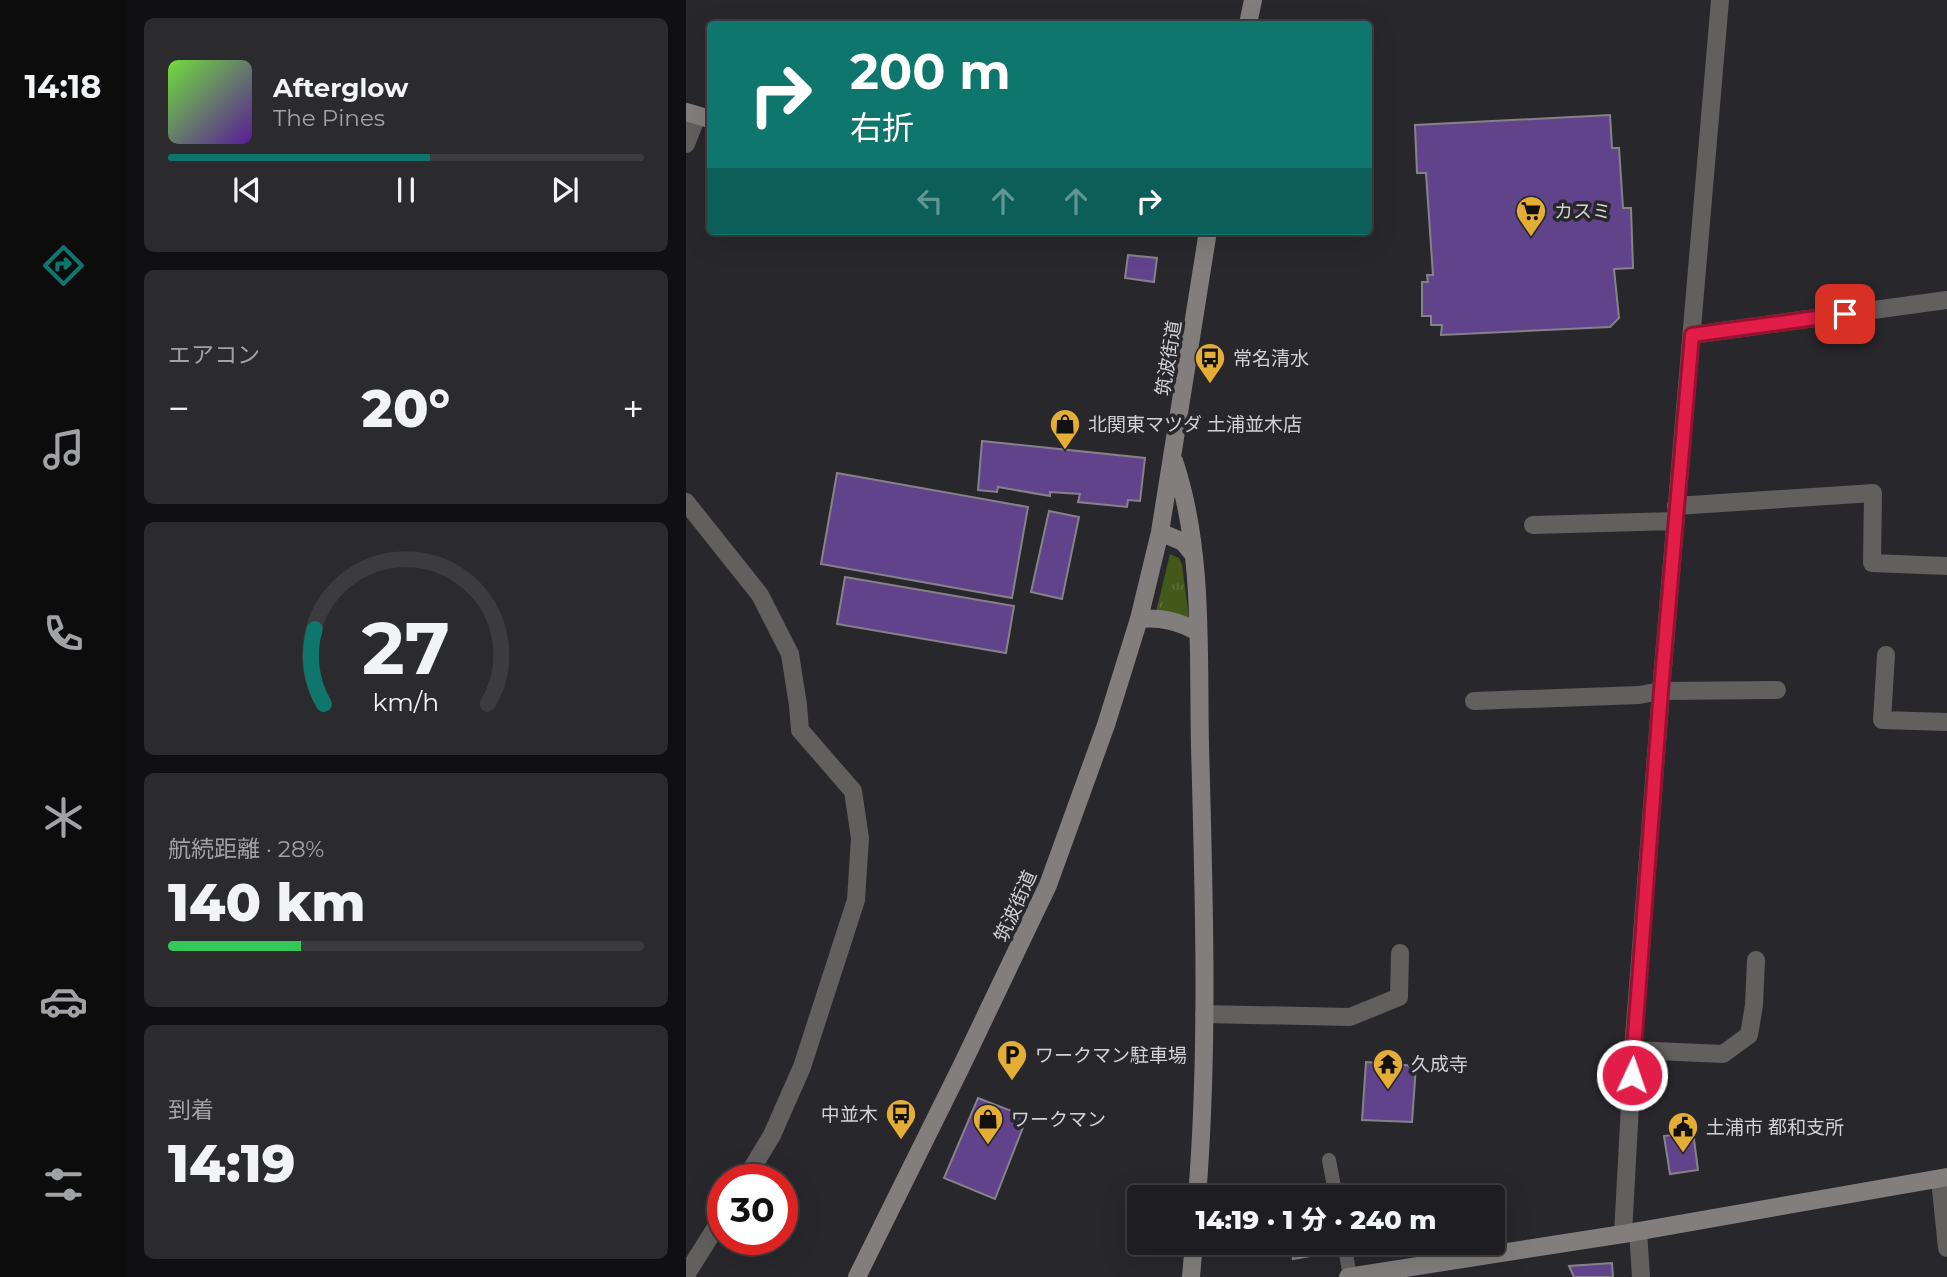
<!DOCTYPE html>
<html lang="ja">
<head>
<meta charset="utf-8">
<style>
  :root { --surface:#1e1d20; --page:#2b2a2d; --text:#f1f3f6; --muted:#a1a2a5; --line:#3c3b3e; --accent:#0f766e }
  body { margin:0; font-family:Montserrat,"Noto Sans JP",sans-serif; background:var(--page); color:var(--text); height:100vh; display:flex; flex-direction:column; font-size:26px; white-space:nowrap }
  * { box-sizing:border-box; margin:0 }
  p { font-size:23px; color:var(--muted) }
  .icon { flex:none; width:38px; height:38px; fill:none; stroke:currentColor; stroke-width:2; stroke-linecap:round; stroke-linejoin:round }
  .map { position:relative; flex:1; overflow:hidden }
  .panel { display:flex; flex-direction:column; gap:18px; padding:18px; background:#101012; width:560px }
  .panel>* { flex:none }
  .top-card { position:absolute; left:21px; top:21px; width:665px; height:214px; border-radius:7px; box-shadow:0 7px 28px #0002,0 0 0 2px var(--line); background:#0f766e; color:#fff; overflow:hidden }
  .speed { position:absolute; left:21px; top:1164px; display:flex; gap:14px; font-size:35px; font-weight:700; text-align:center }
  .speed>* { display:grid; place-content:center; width:91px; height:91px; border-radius:50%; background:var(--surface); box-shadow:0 7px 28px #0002,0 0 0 2px var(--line); line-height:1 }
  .speed .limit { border:10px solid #d22; background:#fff; color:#111 }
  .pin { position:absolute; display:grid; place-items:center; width:60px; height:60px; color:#fff; margin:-30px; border-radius:14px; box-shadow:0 4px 10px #0006 }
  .me { position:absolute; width:77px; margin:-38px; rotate:3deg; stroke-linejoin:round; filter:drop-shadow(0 0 5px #0008) }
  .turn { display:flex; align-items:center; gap:24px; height:147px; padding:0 28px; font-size:32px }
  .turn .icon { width:91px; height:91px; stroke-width:2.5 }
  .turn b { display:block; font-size:49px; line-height:60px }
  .lanes { display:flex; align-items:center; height:66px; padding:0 28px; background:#0003; justify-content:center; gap:35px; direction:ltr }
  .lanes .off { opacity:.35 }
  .big { font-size:52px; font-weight:800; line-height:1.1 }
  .panel .widget { flex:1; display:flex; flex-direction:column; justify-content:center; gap:10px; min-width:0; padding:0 24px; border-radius:10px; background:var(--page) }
  .panel .dial { align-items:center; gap:0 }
  .dial svg { height:182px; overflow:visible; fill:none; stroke:var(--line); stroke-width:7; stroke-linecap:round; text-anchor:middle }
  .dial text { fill:var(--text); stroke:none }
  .song { display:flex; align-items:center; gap:21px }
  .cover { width:84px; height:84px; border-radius:10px; background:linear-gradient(135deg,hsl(100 70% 55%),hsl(270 70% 35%)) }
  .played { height:7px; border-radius:4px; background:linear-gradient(90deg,var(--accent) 55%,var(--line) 55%) }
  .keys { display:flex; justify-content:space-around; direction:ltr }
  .heat { display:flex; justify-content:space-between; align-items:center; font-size:38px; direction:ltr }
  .charge { height:10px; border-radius:5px; background:linear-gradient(90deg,#34c759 28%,var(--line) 0) }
  .trip { position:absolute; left:441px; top:1185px; width:378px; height:70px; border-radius:7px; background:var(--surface); box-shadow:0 7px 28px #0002,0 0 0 2px var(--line); font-weight:800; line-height:70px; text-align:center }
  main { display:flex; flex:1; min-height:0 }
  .menu { display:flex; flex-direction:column; width:126px; justify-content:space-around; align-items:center; background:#0c0c0d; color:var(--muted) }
  .menu .icon { width:49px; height:49px }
  .menu .selected { color:var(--accent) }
  .menu b { font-size:32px; color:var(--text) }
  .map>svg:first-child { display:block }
  .grass { fill:url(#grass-tufts) }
  .building { fill:#60438a; stroke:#858388; stroke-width:2 }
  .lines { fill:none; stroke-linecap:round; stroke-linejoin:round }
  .lane { stroke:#625f5f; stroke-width:14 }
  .street { stroke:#625f5f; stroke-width:18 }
  .secondary { stroke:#827e7e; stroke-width:18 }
  .route-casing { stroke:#92132f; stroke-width:18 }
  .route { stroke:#e11d48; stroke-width:12 }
  .labels { text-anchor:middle; stroke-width:7; stroke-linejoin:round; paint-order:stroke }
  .poi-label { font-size:19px; fill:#d2d1d4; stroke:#28272b; text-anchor:start }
  .street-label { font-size:19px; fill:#d2d1d4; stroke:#28272b }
</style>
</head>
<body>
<main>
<nav class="menu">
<b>14:18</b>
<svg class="icon selected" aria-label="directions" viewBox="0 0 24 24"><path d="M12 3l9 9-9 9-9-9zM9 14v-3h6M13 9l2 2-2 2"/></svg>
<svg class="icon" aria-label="music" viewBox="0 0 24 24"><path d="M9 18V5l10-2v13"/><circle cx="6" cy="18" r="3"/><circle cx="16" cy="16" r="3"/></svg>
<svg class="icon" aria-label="phone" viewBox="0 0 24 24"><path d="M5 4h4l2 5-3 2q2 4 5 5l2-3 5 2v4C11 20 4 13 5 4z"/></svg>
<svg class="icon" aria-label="climate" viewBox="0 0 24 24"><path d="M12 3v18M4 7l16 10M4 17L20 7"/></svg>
<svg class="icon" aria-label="car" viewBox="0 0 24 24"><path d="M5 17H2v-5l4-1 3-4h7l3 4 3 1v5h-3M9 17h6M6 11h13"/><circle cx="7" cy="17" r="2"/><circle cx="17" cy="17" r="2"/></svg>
<svg class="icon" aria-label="filters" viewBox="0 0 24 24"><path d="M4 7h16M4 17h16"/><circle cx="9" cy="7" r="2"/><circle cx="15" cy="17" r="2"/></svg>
</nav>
<section class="panel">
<div class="widget">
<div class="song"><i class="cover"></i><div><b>Afterglow</b><p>The Pines</p></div></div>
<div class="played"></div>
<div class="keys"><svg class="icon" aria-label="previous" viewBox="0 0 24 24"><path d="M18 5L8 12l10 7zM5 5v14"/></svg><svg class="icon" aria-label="pause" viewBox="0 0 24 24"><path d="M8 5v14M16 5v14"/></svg><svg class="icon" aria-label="next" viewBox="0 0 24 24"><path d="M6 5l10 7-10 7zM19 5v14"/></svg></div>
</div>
<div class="widget"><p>エアコン</p>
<div class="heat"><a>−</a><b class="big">20°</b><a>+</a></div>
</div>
<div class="widget dial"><svg viewBox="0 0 100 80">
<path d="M14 69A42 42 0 1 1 86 69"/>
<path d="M14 69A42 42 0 0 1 10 36" stroke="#0f766e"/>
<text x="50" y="56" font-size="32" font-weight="700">27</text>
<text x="50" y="72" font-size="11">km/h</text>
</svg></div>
<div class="widget"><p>航続距離 · 28%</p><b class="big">140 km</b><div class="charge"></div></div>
<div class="widget"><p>到着</p><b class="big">14:19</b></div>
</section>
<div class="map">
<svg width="1261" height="1277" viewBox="0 0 1261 1277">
  <defs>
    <pattern id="grass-tufts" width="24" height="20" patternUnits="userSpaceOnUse" patternTransform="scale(1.75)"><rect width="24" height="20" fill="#42591a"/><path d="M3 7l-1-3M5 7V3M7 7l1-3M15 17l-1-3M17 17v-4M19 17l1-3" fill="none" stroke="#5c703a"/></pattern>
  </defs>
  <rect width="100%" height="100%" fill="#28272b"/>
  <path class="grass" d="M484,554L493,558L496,565L503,618L486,612H470Z"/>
  <path class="building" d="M924,115L926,148H933L937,208H945L947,268L928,269L933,318L924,327L755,335L756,325H745V316H736V282H742L741,275H747L740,173H731L729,125Z
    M442,255L471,258L468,282L439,278Z
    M296,441L459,458L454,501L442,500L441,507L392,502L394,494L364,492V496L312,487L311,492L292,490Z
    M151,473L342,507L326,598L135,564Z
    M363,511L393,517L376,599L345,592Z
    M159,577L328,606L320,653L151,624Z
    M680,1062L730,1066L726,1122L676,1120Z
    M292,1098L341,1117L309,1199L258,1178Z
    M1007,1132L1012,1170L984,1174L978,1136Z
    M604,1242H640L642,1253L607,1259Z
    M926,1263L927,1277H888L883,1266Z"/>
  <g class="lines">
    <path class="lane" d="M643,1160L650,1197
      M658,1242L664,1277"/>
    <path class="street" d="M0,144L11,116
      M1006,335L1261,300
      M0,502L74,595L104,654L112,705L114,730L167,791L174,838L170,900L116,1067L86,1135L59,1180
      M990,506L1187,493L1186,563L1261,566
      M847,525L989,521
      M1200,655L1196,720L1261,722
      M788,701L953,695L975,691L1091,690
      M518,1014L664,1017L713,997L714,953
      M947,1050L1037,1054L1063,1035L1068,1005L1070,960
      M1254,1179L1261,1248
      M952,1231L955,1277
      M937,1234L947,1050L975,691L1034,0
      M0,1275L37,1216"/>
    <path class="secondary" d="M562,24L567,0
      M0,112L24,119
      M488,461C518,549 512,653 514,746C518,896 523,1047 511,1197
      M474,532L497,542L507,554
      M453,619C475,617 492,621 512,632
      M171,1277L276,1065L362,885L420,725L453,619L474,532L522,231
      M505,1277L508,1242
      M662,1277L937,1234L1261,1177"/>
  </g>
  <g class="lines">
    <g class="route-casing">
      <path id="route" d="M946,1075L975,691L1006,335L1159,314"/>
    </g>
    <use href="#route" class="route"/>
  </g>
  <defs>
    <g id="supermarket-pin" transform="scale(1.575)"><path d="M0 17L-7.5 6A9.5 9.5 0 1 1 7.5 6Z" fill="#e4ad35" stroke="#28272b"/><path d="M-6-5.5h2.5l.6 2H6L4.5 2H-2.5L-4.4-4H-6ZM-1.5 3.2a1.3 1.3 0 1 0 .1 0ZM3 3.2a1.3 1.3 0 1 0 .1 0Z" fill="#111"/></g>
    <g id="bus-pin" transform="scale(1.575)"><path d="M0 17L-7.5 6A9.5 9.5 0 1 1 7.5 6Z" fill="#e4ad35" stroke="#28272b"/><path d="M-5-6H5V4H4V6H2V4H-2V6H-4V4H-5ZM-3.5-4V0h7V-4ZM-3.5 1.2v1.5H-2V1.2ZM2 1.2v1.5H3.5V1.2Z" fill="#111"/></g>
    <g id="shop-pin" transform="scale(1.575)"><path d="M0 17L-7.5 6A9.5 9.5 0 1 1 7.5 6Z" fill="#e4ad35" stroke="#28272b"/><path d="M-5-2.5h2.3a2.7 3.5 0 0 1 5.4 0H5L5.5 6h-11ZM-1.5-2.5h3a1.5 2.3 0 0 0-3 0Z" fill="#111"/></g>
    <g id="parking-pin" transform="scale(1.575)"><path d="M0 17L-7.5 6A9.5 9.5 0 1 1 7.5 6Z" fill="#e4ad35" stroke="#28272b"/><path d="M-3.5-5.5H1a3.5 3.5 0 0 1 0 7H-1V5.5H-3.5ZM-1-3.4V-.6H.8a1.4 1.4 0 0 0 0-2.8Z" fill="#111"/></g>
    <g id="temple-pin" transform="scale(1.575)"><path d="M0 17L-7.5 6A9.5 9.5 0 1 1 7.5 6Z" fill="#e4ad35" stroke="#28272b"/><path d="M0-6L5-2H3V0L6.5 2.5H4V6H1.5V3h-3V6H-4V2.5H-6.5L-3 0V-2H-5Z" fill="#111"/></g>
    <g id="civic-pin" transform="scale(1.575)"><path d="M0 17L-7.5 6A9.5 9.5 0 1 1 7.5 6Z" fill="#e4ad35" stroke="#28272b"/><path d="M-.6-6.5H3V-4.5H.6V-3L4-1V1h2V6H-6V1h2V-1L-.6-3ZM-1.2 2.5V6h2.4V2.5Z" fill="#111"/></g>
  </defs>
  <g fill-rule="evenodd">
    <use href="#supermarket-pin" x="845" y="211"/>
    <use href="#bus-pin" x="524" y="358"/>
    <use href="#shop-pin" x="379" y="424"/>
    <use href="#parking-pin" x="326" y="1055"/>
    <use href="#temple-pin" x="702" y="1064"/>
    <use href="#bus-pin" x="215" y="1114"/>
    <use href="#shop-pin" x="302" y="1119"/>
    <use href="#civic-pin" x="997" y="1127"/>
  </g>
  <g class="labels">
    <g class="poi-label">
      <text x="868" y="218">カスミ</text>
      <text x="547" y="365">常名清水</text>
      <text x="402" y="431">北関東マツダ 土浦並木店</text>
      <text x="349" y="1062">ワークマン駐車場</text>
      <text x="725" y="1071">久成寺</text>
      <text x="192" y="1121" text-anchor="end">中並木</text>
      <text x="325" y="1126">ワークマン</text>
      <text x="1020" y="1134">土浦市 都和支所</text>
    </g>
    <g class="street-label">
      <text transform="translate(482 358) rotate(-81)" y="7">筑波街道</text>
      <text transform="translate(329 906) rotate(-66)" y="7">筑波街道</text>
    </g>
  </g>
</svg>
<div class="speed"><div class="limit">30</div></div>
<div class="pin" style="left:1159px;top:314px;background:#d93025"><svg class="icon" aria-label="arrive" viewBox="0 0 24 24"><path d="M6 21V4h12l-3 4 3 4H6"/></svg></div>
<svg class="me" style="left:946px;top:1075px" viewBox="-20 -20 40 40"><circle r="17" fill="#e11d48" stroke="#fff" stroke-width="3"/><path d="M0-11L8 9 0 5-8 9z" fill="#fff"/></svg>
<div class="trip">14:19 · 1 分 · 240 m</div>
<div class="top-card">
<div class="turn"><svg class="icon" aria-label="right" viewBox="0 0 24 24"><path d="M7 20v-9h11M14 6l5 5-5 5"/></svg><div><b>200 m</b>右折</div></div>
<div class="lanes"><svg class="icon off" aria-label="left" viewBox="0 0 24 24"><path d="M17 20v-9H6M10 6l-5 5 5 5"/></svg><svg class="icon off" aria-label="ahead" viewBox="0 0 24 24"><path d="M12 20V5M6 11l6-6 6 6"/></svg><svg class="icon off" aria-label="ahead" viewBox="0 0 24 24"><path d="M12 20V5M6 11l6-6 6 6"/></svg><svg class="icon" aria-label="right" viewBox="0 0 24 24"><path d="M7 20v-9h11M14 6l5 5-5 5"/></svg></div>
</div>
</div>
</main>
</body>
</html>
